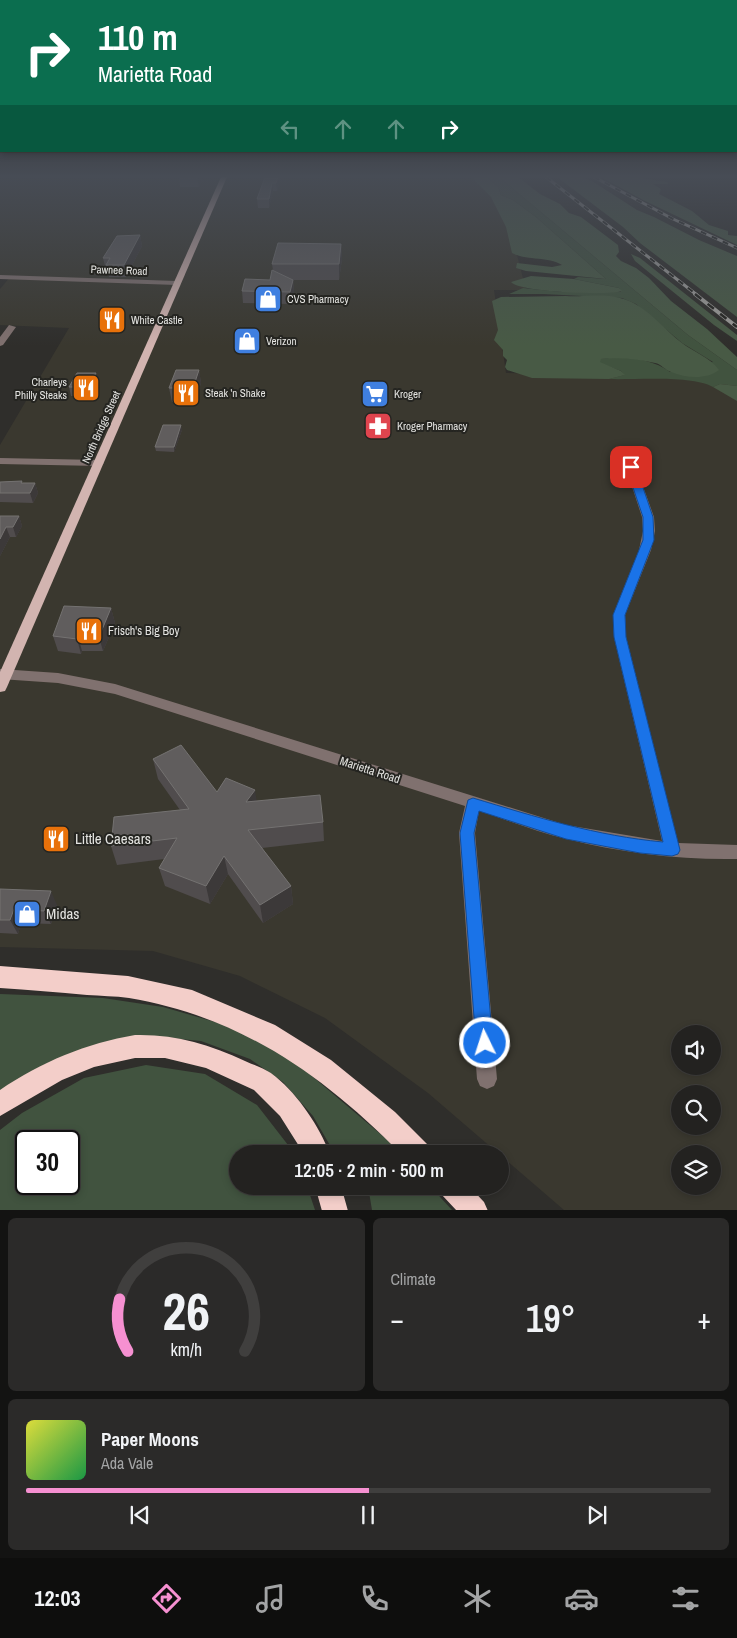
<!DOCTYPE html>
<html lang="en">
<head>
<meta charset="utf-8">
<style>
  :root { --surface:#232220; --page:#2b2a29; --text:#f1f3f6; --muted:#a3a4a5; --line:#403f3e; --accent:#f690d1 }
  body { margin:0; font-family:"Archivo Narrow",sans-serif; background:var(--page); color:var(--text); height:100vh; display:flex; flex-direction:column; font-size:19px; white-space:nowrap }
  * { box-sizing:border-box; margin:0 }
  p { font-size:16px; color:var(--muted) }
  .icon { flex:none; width:28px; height:28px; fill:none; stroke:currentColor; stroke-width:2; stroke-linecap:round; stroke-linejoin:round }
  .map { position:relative; height:1210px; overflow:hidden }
  .panel { display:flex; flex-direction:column; gap:8px; padding:8px; background:#131312; flex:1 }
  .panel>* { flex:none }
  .banner { position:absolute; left:0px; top:0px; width:738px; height:152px; box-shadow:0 2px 8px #0003,0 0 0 1px var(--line); background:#0b6e4f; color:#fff; overflow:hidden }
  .controls { position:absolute; left:671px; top:1025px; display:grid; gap:10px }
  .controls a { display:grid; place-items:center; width:50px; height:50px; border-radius:50%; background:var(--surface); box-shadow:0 2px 8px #0003,0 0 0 1px var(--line); font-size:25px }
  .speed { position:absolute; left:15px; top:1130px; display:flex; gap:10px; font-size:25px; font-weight:700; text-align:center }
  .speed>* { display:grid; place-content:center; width:65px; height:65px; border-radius:50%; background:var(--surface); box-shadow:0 2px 8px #0003,0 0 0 1px var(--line); line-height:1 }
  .speed .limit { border:2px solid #111; border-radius:8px; background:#fff; color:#111 }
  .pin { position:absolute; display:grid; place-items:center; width:42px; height:42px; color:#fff; margin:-21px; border-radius:10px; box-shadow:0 2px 8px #0006 }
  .me { position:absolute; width:55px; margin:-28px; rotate:356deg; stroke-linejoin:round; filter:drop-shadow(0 0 4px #0008) }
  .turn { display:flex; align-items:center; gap:18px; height:105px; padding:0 15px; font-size:22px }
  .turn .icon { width:65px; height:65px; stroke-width:2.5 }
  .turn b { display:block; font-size:35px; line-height:42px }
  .lanes { display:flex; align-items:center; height:48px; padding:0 15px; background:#0003; justify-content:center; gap:25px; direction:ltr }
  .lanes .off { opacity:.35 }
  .big { font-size:38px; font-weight:600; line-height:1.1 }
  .panel .card { flex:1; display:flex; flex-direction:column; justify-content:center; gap:8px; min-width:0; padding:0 18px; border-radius:8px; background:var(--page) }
  .panel .dial { align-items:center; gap:0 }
  .dial svg { height:130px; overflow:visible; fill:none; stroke:var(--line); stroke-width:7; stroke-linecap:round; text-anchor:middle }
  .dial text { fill:var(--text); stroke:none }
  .song { display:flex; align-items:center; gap:15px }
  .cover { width:60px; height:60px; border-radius:8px; background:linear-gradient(135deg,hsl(60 70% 55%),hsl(140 70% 35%)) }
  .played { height:5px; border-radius:2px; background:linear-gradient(90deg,var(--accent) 50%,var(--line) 50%) }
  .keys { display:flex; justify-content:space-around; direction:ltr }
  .heat { display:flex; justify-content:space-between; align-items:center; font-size:28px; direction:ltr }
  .panel .tiles { flex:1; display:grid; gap:8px; grid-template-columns:1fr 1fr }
  .card:last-child { grid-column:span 2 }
  .trip { position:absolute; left:229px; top:1145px; width:280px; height:50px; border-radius:25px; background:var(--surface); box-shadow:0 2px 8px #0003,0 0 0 1px var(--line); font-weight:600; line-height:50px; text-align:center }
  .tab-bar { display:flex; height:80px; justify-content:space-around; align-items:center; background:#0e0e0d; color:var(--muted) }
  .tab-bar .icon { width:35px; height:35px }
  .tab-bar .selected { color:var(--accent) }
  .tab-bar b { font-size:22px; color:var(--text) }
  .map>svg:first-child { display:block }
  .built { fill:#3a382f; fill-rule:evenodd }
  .green { fill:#41533f; fill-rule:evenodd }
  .forest { fill:#485a45 }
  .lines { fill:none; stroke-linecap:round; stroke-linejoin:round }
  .minor { fill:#80716f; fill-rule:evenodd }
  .major { fill:#d2b4b0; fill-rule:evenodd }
  .highway { fill:#f3cec9; fill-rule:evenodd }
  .rail-far1-casing { stroke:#9d9c99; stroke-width:3 }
  .rail-casing { stroke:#9d9c99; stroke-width:4 }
  .rail-far1 { stroke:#252521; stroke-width:2; stroke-dasharray:6; stroke-linecap:butt }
  .rail { stroke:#252521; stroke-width:2.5; stroke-dasharray:8; stroke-linecap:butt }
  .wall { fill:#504c4d }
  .shaded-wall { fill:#3c3939 }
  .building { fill:#605d5d; stroke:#747271 }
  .route { fill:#1a73e8; stroke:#114b97 }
  .labels { text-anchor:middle; stroke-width:4; stroke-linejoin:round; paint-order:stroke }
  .far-street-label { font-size:11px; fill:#e3e3e0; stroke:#252521 }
  .far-poi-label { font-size:11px; fill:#e3e3e0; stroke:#252521; text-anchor:start }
  .poi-label { font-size:12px; fill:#e3e3e0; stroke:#252521; text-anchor:start }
  .street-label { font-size:12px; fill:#e3e3e0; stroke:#252521 }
  .near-poi-label { font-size:15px; fill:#e3e3e0; stroke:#252521; text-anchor:start }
</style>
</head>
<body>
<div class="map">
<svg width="737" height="1211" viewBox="0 0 737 1211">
  <rect width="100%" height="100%" fill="#2f2e2b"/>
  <path class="built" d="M0,177H482L508,220L526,290H494L506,373L737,380V1210H564L428,1093L325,1018L240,976L153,951L0,947V445L69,328L0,325V289L11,276H0ZM680,1034H712V1066H680ZM680,1094H712V1126H680ZM680,1154H712V1186H680Z"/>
  <path class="green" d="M487,177H499L688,335L737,370V386L720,384L713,387C691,375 636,380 609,379L624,375L621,371L600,363V359C624,356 651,358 670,372L713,362L682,343L636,304L622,298L543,294H509L523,288L561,292H621L619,288L574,279L578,277L606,279L536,217L513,200L501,195L498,187Z
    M0,994L103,998L163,1007L222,1024L287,1055L391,1143L401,1154H335L313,1116L283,1082L250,1059L201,1041L170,1038L0,1092Z
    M146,1065L205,1074L257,1105L295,1154H238V1186H307L315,1210H0V1130L22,1113L84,1078ZM26,1141H69V1184H26Z
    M368,1186H430L452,1210H372Z"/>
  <path class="forest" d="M471,177H487L498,187L501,195L513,200L536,217L606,279L526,271L516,268L517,263L552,267L562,265C547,256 527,261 512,253L506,227L491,197Z
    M499,177H518L540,194L560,204L569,213L581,217L618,245L619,252L616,256L621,261L636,268L649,278L671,301L707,329L737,357V370L688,335Z
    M557,177H580L592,181L637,210L654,217L699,240L737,256V317L640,243L623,227Z
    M601,177H635L667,182L668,184H653L661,189L659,194L692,211L709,225L728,231V235L737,236V245L643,200Z
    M631,254L640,258L737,335V341L714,325L635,261Z
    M531,276L574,279L619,288L622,291C610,296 518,292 511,282Z
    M566,296C584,297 603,293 620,298C646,304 662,328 682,343C695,353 710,357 719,370C706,380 686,378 671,372C665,370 661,364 655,363C637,359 618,357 601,359L600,362L621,371L625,375L609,379L532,378L507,370L505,367L507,360L503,356V350L494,340L498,330L492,301L501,297Z
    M720,384L737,386V401L713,387Z"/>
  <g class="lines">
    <path class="minor" d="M0,275L177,281L181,283L177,285L0,279Z
      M9,325L16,327L3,345L0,346V337Z
      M626,450L631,453L654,517L655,531L651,550L625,615L626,637L678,843L737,845V859C680,860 622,853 567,839C537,832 508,820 479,811L475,833L497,1079L494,1086L487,1089L480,1086L477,1079L459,833L465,806L115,694L58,683L0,679V669L58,673L115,684L566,825L662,841L614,637L613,615L639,550L643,531L642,517L621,453Z
      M0,458L99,460L104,463L99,466L0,464Z"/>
    <path class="major" d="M221,177H227L7,687L5,691L0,692V672Z"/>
    <path class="highway" d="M0,966L128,976L192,990L275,1025L331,1060L395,1112L428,1145L431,1154H401C323,1075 241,1017 129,998C115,996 101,996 87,995C58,992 29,990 0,988Z
      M135,1035C175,1034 209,1044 245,1061C256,1066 267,1069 276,1077C299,1096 319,1126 330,1154H304L280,1116L254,1090L206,1068L165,1058H135L94,1067L62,1080L0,1116V1090C41,1062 87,1043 135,1035Z
      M315,1186H341L348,1211H322Z
      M438,1186H469L484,1202L488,1211H457L442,1195Z"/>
    <g class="rail-far1-casing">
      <path id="rail-far1" d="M546,177L697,295
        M594,177L673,219L737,248"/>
    </g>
    <g class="rail-casing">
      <path id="rail" d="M695,294L737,327"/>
    </g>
    <use href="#rail-far1" class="rail-far1"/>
    <use href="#rail" class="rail"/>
  </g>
  <path class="wall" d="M179,177H204L199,187H180Z
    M265,177H281L277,191H273L269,208H258L257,199Z
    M140,235L142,246L126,277H109L108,270H106L103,258Z
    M341,244L342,259L339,280H293L294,292L291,304L243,303L242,291L270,280L273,270L272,264Z
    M199,370L201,383L195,402H172L169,388Z
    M96,373L98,382L91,396H71L69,387Z
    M182,430L174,452L156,451L155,447Z
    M22,481V483H35L38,493L33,503L0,502V482Z
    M0,516H19L22,526L16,537H10L0,556Z
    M111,608L115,623L103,651H82L81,654L58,651L53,636Z
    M153,759L217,792L256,801L323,822L324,841L262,848L291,886L293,904L263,923L228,874L210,904L165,886L159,868L164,859L117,865L111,846L180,810L158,779Z
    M0,889L57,905L51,924L21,923L18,934L0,933Z"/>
  <path class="shaded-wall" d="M197,177H204L199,187Z
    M278,177H281L277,191L276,183Z
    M272,183L273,191L269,208V199Z
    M140,235L142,246L126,277L124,265Z
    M341,244L342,259L339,280V264Z
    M293,280L294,292L291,304L290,292Z
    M199,370L201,383L195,402L193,388Z
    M96,373L98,382L91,396L89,387Z
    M181,425L182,430L174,452V447Z
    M35,483L38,493L33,503L30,493Z
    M19,516L22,526L16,537L13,527Z
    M6,527L10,537L0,556V539Z
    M111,608L115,623L103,651L99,637Z
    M78,636L82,651L81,654L77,639Z
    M255,790L258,809L246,802Z
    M224,856L228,874L210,904L206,886Z
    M291,886L293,904L263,923L260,905Z
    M51,891L57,905L51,924L44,911Z
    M14,909L21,923L18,934L10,920Z"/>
  <path class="building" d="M265,177H278L276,183H272L269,199H257Z
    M140,235L124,265H106L110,258H103L117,236Z
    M278,243L341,244L339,264H272Z
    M272,270L293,280L290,292L242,291L245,279L270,280Z
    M176,370H199L193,388H169Z
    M77,373H96L89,387H69Z
    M163,425H181L174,447H155Z
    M22,481L21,483H35L30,493H0V482Z
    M0,516H19L13,527H6L0,539Z
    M64,606L111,608L99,637L78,636L77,639L53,636Z
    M181,745L217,792L226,778L255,790L246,802L320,795L323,822L248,830L291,886L260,905L224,856L206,886L159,868L177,838L111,846L114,817L189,809L153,759Z
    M0,889L51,891L44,911L14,909L10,920H0Z"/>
  <linearGradient id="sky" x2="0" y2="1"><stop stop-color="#1a1918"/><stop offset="0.51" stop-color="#474c55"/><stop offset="1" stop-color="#474c55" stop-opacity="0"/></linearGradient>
  <rect width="737" height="346" fill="url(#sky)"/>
  <path class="route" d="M631,464L636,467L653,517L654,540L625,615L626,637L680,850L678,854L672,856L640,853L566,839L479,811L474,833L493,1043L491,1049L485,1052L479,1049L476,1043L460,833L468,800L473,798C536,817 597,836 663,842L614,637L613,615L643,540V517L626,467Z"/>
  <defs>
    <g id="shop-square" transform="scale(1.4375)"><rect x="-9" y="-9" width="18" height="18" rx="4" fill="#3f7fe0" stroke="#252521"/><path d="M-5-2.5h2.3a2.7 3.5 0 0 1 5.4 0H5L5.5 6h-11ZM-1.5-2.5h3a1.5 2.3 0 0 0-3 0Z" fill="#fff"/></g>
    <g id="restaurant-square" transform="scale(1.4375)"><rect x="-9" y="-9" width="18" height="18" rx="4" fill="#e8710a" stroke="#252521"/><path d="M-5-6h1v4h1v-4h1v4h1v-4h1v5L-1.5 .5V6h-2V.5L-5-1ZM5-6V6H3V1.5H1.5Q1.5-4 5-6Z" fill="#fff"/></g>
    <g id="supermarket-square" transform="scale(1.4375)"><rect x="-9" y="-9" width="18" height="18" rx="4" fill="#3f7fe0" stroke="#252521"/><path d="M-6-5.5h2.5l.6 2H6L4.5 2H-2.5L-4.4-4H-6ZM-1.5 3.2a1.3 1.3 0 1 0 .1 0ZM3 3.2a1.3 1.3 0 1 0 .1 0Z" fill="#fff"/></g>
    <g id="pharmacy-square" transform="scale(1.4375)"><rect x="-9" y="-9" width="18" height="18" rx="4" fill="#e0444e" stroke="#252521"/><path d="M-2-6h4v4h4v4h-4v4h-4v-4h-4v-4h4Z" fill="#fff"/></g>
  </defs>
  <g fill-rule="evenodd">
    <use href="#shop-square" x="268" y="299"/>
    <use href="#restaurant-square" x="112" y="320"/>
    <use href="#shop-square" x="247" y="341"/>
    <use href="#restaurant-square" x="86" y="388"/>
    <use href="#restaurant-square" x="186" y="393"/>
    <use href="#supermarket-square" x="375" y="394"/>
    <use href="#pharmacy-square" x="378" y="426"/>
    <use href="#restaurant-square" x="89" y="631"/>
    <use href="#restaurant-square" x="56" y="839"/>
    <use href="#shop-square" x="27" y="914"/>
  </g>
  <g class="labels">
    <g class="far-street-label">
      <text transform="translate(119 270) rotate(2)" y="4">Pawnee Road</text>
      <text transform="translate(101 427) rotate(-66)" y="4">North Bridge Street</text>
    </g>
    <g class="far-poi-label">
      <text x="287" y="303">CVS Pharmacy</text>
      <text x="131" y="324">White Castle</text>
      <text x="266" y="345">Verizon</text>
      <text x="67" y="386" text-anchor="end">Charleys<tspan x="67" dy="13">Philly Steaks</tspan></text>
      <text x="205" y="397">Steak 'n Shake</text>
      <text x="394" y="398">Kroger</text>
      <text x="397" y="430">Kroger Pharmacy</text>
    </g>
    <g class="poi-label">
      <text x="108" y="635">Frisch's Big Boy</text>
    </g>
    <g class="street-label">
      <text transform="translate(370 770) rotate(18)" y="4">Marietta Road</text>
    </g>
    <g class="near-poi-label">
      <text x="75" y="844">Little Caesars</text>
      <text x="46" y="919">Midas</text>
    </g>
  </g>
</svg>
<div class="controls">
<a><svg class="icon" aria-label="sound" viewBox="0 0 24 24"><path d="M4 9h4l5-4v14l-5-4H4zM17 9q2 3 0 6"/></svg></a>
<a><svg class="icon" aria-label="search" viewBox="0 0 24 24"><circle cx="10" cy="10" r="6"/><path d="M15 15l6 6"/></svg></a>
<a><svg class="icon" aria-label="layers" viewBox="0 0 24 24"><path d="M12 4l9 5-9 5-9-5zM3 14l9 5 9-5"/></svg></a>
</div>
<div class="speed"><div class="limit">30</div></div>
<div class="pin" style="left:631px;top:467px;background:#d93025"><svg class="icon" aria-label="arrive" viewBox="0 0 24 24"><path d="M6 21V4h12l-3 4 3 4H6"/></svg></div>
<svg class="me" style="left:485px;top:1043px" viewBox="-20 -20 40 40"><circle r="17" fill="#1a73e8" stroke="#fff" stroke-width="3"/><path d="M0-11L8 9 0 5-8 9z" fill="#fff"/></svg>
<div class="trip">12:05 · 2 min · 500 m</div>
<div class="banner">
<div class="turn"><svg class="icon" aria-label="right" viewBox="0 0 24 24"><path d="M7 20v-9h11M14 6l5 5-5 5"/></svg><div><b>110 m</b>Marietta Road</div></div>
<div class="lanes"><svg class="icon off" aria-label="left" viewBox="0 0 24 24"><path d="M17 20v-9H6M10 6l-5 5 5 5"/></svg><svg class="icon off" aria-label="ahead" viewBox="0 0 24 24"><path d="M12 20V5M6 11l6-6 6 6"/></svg><svg class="icon off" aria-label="ahead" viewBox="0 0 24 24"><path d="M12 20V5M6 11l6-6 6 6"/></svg><svg class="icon" aria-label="right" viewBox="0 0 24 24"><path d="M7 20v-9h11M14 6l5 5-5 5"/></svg></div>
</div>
</div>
<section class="panel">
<div class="tiles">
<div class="card dial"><svg viewBox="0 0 100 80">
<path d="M14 69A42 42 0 1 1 86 69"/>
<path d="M14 69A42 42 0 0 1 9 37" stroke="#f690d1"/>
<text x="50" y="56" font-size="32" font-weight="700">26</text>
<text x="50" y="72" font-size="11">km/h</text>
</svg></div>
<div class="card"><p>Climate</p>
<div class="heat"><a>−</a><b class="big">19°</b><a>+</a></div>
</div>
<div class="card">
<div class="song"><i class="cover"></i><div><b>Paper Moons</b><p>Ada Vale</p></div></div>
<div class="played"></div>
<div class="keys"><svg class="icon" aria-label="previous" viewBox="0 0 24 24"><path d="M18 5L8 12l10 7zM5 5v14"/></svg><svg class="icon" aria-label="pause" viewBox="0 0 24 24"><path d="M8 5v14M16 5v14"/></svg><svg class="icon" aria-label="next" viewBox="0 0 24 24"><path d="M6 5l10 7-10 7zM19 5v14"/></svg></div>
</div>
</div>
</section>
<nav class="tab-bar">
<b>12:03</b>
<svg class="icon selected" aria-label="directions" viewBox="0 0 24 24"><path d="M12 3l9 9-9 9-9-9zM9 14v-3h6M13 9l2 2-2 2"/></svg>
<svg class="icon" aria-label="music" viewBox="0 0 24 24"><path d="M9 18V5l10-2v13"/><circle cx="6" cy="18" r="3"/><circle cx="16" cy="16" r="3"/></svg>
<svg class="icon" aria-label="phone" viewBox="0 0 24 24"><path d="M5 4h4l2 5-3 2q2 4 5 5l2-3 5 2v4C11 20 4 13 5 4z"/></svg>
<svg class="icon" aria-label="climate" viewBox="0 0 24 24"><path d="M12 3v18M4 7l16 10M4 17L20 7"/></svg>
<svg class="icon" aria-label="car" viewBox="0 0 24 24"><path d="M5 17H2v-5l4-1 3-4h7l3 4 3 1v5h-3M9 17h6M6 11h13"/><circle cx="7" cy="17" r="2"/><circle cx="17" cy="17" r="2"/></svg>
<svg class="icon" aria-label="filters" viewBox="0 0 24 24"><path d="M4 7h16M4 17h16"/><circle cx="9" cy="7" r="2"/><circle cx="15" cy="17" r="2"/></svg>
</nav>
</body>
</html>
